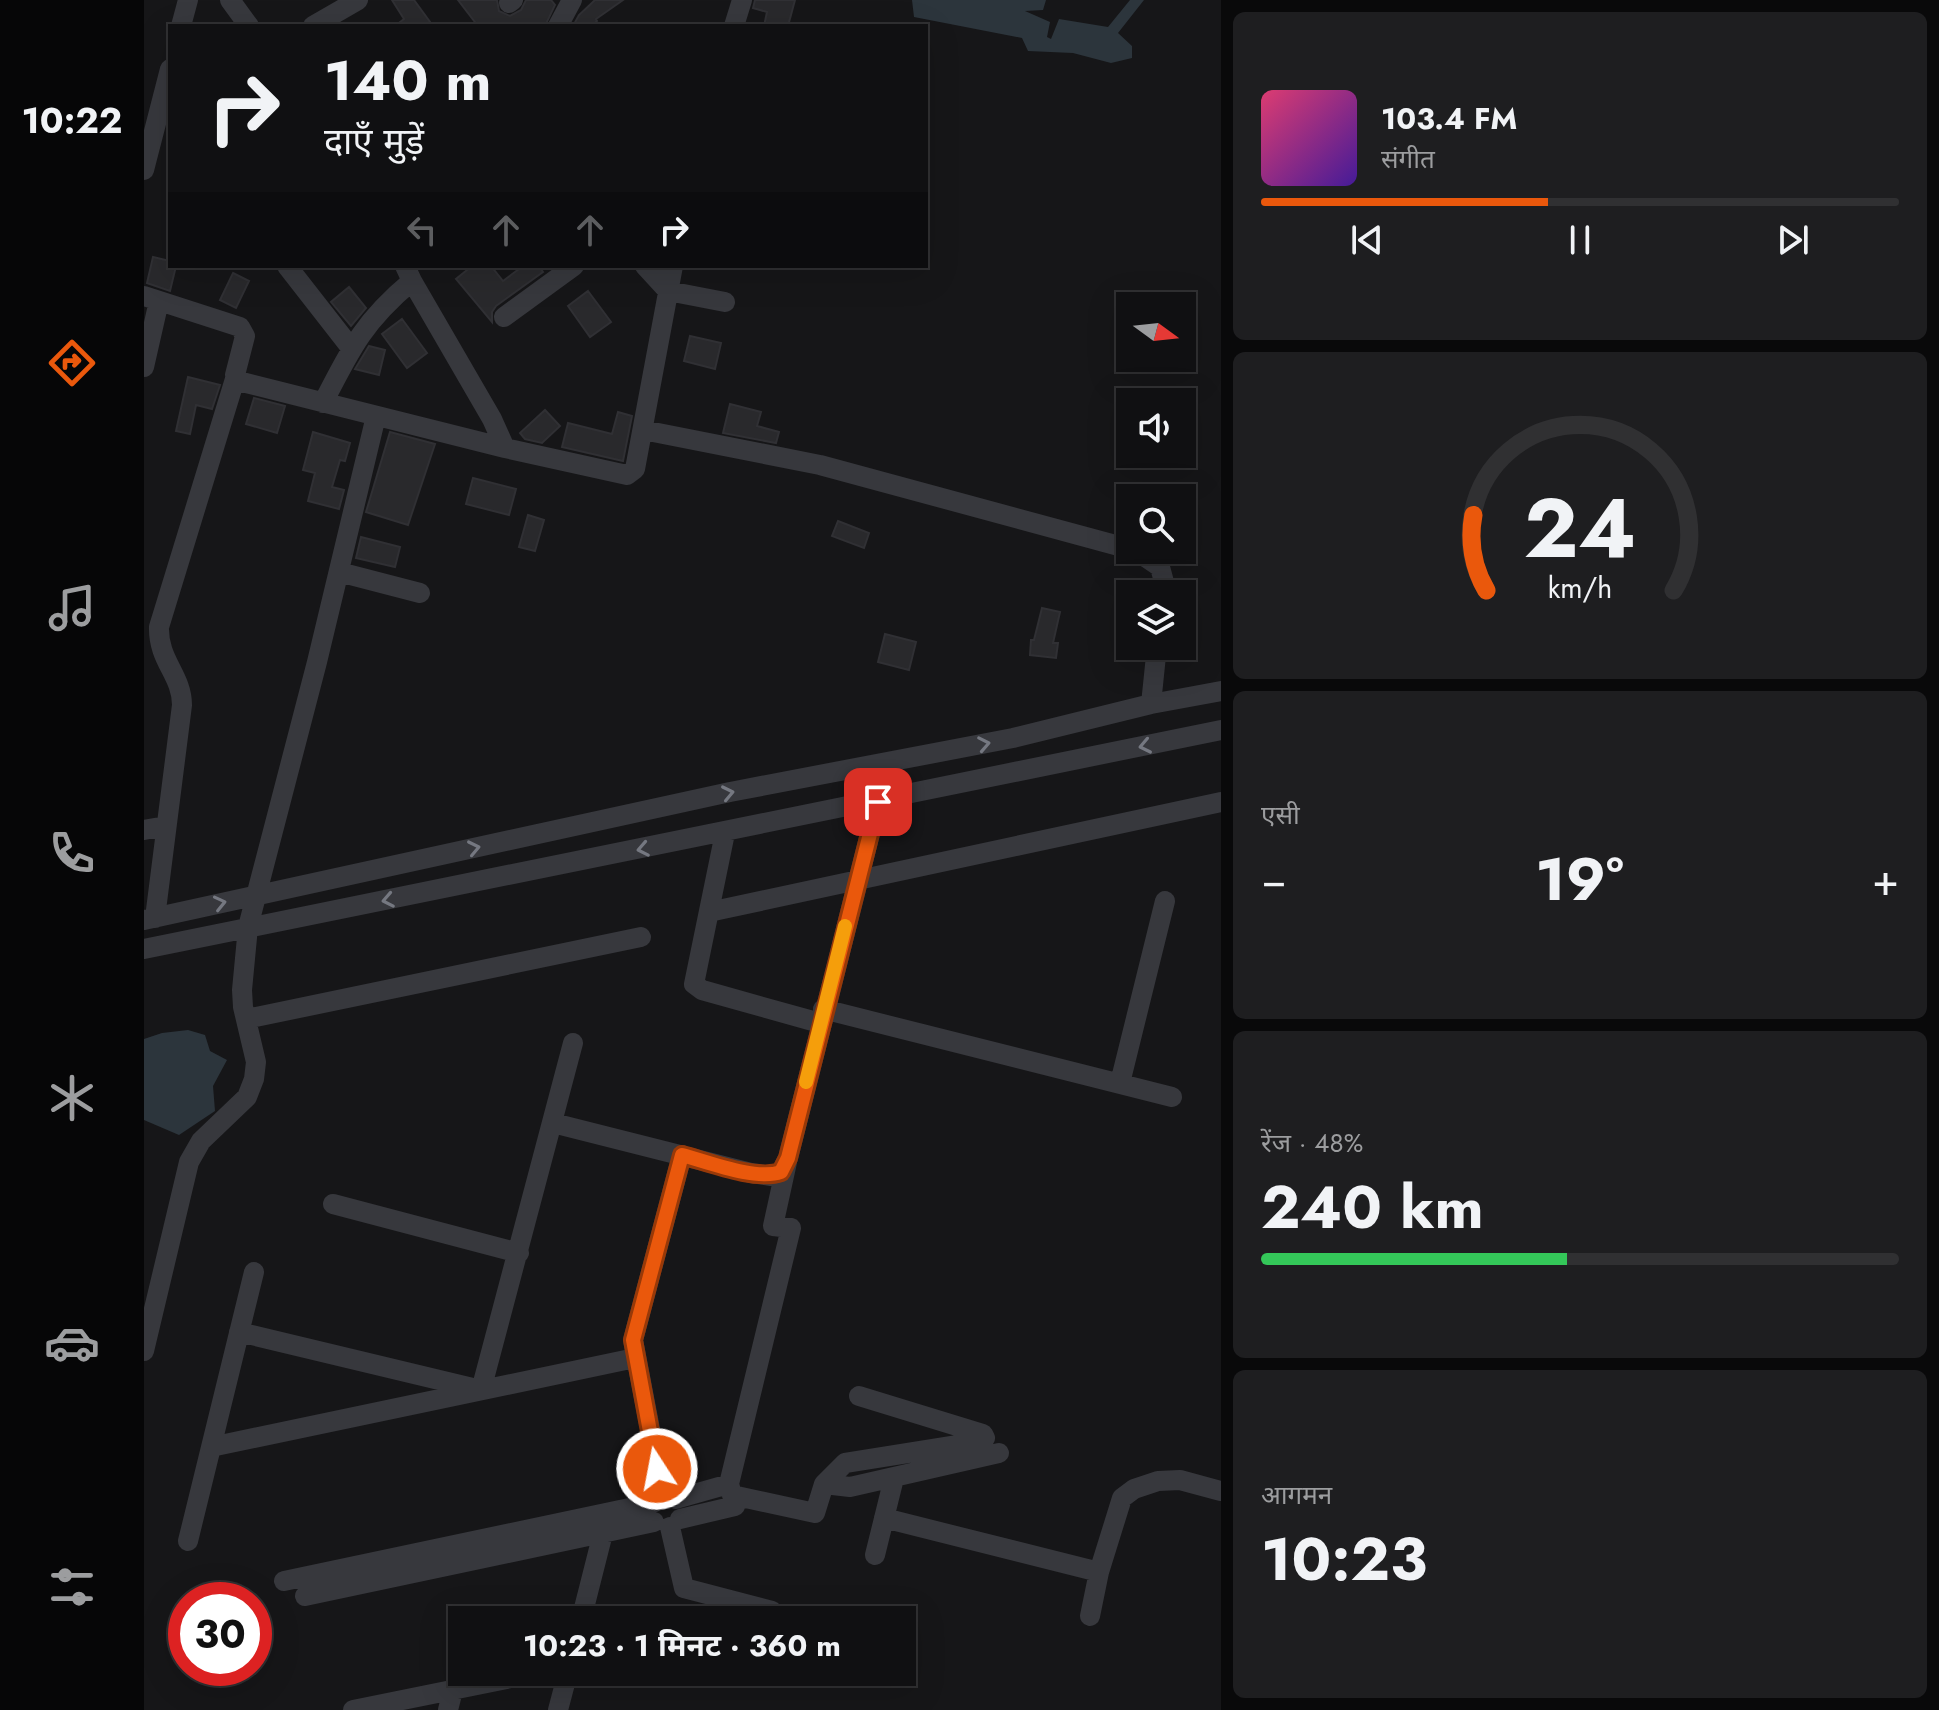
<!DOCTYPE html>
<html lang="hi">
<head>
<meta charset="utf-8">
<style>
  :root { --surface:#101012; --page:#1e1e20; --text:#f1f3f6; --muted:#9c9d9f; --line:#303032; --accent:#ea580c }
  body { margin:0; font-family:Jost,"Noto Sans Devanagari",sans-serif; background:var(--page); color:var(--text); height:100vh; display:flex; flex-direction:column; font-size:30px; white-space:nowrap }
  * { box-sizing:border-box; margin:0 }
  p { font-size:26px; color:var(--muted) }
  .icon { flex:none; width:44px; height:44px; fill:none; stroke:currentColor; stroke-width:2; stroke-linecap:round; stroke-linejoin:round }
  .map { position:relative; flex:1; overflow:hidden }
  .details { display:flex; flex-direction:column; gap:12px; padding:12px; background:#09090a; width:718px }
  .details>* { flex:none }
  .hud { position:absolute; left:24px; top:24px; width:760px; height:244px; border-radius:0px; box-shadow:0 8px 32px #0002,0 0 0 2px var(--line); background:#101012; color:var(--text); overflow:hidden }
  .needle { width:52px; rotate:105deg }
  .buttons { position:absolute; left:972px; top:292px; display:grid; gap:16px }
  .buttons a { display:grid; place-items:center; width:80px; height:80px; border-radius:0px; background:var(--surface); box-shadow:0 8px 32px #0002,0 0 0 2px var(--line); font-size:40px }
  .speed { position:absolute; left:24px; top:1582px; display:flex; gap:16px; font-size:40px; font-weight:700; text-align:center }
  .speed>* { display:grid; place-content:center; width:104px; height:104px; border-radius:50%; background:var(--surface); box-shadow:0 8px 32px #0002,0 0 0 2px var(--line); line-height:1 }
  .speed .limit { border:12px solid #d22; background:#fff; color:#111 }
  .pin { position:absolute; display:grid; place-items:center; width:68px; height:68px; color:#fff; margin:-34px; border-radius:16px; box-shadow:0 4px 12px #0006 }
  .me { position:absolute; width:88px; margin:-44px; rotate:349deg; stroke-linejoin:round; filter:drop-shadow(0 0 6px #0008) }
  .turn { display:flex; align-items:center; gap:28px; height:168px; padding:0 24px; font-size:36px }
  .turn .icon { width:104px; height:104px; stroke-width:2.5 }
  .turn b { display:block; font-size:56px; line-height:68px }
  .lanes { display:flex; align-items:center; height:76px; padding:0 24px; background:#0003; justify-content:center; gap:40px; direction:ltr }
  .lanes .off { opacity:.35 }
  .big { font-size:60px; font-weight:700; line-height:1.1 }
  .details .tile { flex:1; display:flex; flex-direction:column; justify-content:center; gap:12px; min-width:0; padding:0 28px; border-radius:12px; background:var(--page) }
  .details .dial { align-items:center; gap:0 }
  .dial svg { height:208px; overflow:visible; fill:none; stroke:var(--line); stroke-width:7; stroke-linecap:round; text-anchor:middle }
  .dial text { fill:var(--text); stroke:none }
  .song { display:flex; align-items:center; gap:24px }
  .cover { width:96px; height:96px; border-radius:12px; background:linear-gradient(135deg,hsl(340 70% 55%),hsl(260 70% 35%)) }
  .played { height:8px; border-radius:4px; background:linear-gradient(90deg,var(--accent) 45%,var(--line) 45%) }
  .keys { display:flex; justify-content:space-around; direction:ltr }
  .heat { display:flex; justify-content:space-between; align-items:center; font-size:44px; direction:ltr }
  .charge { height:12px; border-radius:6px; background:linear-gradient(90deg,#34c759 48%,var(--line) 0) }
  .trip { position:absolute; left:304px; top:1606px; width:468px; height:80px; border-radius:0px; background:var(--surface); box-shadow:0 8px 32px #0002,0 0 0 2px var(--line); font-weight:700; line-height:80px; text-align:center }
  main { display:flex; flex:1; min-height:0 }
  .dock { display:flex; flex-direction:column; width:144px; justify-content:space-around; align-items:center; background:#060607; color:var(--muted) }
  .dock .icon { width:56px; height:56px }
  .dock .active { color:var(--accent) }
  .dock b { font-size:36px; color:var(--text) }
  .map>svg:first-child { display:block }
  .water { fill:#2c353c }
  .building { fill:#29292c; stroke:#303034; stroke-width:2 }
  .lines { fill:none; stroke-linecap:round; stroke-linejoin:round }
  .minor { stroke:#37383d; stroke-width:20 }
  .oneway { stroke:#757881 }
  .route-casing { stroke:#983908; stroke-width:20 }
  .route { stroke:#ea580c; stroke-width:14 }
  .slow { stroke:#f59e0b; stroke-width:14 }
</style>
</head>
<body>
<main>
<nav class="dock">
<b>10:22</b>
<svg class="icon active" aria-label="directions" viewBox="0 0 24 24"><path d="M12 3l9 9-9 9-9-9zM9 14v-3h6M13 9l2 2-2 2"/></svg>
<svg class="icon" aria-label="music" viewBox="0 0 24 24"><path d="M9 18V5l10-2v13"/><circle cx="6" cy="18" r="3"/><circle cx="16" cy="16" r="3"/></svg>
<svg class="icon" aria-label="phone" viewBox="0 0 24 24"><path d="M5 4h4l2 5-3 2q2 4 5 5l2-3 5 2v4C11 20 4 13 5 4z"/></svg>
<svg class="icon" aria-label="climate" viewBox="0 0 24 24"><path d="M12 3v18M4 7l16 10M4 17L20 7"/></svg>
<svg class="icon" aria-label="car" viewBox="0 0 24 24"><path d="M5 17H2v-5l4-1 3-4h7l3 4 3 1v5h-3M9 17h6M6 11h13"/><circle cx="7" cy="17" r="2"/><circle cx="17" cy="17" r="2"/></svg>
<svg class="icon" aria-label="filters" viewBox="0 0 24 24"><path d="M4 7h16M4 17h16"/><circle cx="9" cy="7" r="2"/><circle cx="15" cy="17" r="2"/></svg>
</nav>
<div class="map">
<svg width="1077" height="1710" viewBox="0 0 1077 1710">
  <rect width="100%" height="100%" fill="#161618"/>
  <path class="water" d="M768,0H902L899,10L881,11L906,22L903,37L907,39L915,19L964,27L986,0H1000L974,33L988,46V58L967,63L929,53L884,51L878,38L770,17Z
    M44,1030L61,1035L66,1051L83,1060L69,1086L71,1111L35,1135L0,1120V1039L18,1033Z"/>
  <path class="building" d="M248,0H270L289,26H251L260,19Z
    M314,0H353L355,11L366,16L377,10L382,0H407L411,5L401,26H334Z
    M451,0H479L452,19L453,21L447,26H429L435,15Z
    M611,0H651L644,26H620L623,12L609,8Z
    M9,257L26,261V266H32L26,291L3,283Z
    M328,266H347L359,281L379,266H395L399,272L352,306L348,312V322L312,279Z
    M89,273L105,281L92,308L76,300Z
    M205,287L222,308L207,326L187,302Z
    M444,291L467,322L446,337L424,306Z
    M258,319L283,353L263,368L238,334Z
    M546,336L577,343L571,369L540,361Z
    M225,346L241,350L235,375L211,369Z
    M44,377L76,385L68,409L52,405L46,434L32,431Z
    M110,398L141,406L133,433L102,424Z
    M586,404L617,412L613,426L635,432L632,443L579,433Z
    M401,410L416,426L398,443L381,439L376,433Z
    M474,412L488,416L479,461L418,447L424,423L468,434Z
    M169,432L206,443L201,461L196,460L188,487L200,490L195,509L164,501L171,473L159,470Z
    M246,432L291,444L264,525L222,512Z
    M329,478L372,489L365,515L322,504Z
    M384,515L400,520L391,551L375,547Z
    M694,521L725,533L720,548L688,536Z
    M217,537L256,547L251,567L212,558Z
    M898,608L916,612L909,643H914L912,658L886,655L887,640H890Z
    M741,634L772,642L765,670L734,662Z"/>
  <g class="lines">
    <path class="minor" d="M86,0L105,26
      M365,3L369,0
      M37,26L44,0
      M169,26L214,0
      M414,26L428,0
      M590,26L598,0
      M0,170L26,69
      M143,266L207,348
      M501,266L524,291L581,302
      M268,281L348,419L361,448
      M0,296L96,327L101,336L91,375L94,381L361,448L483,475L491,469L529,266
      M360,317L430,266
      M0,367L15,301
      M179,403C207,348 220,321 268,281L261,266
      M499,430L676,465L986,549
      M991,550L1016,567L1020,582L1019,594
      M195,572L276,593
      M1007,704L1013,646
      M0,830L22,826
      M581,833L550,984L558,990L676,1023
      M565,912L1077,802
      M11,918L38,705C38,675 14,661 15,627L91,379
      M0,920L586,792L869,738L1007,704L1077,691
      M0,949L1077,730
      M679,1009L1028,1097
      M102,1019L497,937
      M976,1083L1021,901
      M409,1123L607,1173L627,1176L637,1172L644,1158L734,802
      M189,1204L375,1253
      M95,1332L337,1390L429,1043
      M0,1351L45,1162L57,1141L103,1097L110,1079L112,1062L99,1007L98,990L104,927L173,662L232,416
      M67,1447L491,1358
      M680,1484L706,1487L855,1453
      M588,1495L671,1513L680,1484L701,1463L839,1441L841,1438L839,1434L715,1396
      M519,1497L489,1340L538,1155
      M532,1499L585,1484
      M740,1518L955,1572
      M536,1519L591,1506L585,1484L647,1228L629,1226L643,1162
      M526,1527L540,1588L628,1611
      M44,1541L110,1272
      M731,1555L750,1478
      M140,1581L509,1503
      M161,1596L510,1522
      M946,1616L955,1572L978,1498L990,1489L1014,1481L1036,1480L1077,1491
      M437,1620L459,1533
      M209,1710L397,1672
      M304,1710L309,1690
      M414,1710L424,1672"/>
  </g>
  <defs><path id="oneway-chevron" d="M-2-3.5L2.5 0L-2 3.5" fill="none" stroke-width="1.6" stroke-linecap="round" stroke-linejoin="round" transform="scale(2)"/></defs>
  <g class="oneway">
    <use href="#oneway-chevron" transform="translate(840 744) rotate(-11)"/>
    <use href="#oneway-chevron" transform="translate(1001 746) rotate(168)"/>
    <use href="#oneway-chevron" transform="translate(584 793) rotate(-12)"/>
    <use href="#oneway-chevron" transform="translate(330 848) rotate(-12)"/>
    <use href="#oneway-chevron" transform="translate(499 849) rotate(169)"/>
    <use href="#oneway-chevron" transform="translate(244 900) rotate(169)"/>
    <use href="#oneway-chevron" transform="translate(76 903) rotate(-13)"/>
  </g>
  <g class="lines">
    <g class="route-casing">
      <path id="route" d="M513,1469L489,1340L538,1155C564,1162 612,1181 637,1172L644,1158L734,802"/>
    </g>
    <use href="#route" class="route"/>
    <path class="slow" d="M662,1082L701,926"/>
  </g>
</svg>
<div class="buttons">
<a><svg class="needle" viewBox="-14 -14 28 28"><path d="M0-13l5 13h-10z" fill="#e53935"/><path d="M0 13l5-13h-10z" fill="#9c9d9f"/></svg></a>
<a><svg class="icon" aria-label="sound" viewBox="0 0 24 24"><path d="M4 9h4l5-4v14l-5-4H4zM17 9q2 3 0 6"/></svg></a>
<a><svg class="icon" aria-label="search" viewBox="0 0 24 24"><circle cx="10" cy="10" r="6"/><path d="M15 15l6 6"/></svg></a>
<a><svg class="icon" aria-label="layers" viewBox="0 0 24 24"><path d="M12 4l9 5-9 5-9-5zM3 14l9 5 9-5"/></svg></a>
</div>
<div class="speed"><div class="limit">30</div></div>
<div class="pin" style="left:734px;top:802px;background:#d93025"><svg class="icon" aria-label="arrive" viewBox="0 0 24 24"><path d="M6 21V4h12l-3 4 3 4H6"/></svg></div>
<svg class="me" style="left:513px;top:1469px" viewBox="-20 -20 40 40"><circle r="17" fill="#ea580c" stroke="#fff" stroke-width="3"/><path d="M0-11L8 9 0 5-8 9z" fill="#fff"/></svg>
<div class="trip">10:23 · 1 मिनट · 360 m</div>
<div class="hud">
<div class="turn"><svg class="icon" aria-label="right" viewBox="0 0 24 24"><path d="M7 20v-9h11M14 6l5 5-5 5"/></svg><div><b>140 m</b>दाएँ मुड़ें</div></div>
<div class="lanes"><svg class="icon off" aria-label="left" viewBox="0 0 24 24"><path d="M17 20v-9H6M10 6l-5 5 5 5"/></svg><svg class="icon off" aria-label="ahead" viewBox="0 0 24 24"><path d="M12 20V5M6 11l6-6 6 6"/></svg><svg class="icon off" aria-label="ahead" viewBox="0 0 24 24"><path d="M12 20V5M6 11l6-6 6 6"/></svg><svg class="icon" aria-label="right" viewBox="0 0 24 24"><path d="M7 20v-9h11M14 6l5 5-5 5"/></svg></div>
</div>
</div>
<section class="details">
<div class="tile">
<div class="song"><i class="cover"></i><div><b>103.4 FM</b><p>संगीत</p></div></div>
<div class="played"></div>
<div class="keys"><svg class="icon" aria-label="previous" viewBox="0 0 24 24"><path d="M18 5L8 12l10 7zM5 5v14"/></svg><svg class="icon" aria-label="pause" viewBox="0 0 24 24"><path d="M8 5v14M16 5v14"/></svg><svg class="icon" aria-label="next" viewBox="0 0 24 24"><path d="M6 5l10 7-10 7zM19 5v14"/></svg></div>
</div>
<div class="tile dial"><svg viewBox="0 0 100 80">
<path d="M14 69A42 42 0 1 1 86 69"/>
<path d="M14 69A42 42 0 0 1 9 40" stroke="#ea580c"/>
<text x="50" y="56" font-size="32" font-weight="700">24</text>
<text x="50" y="72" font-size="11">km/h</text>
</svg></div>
<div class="tile"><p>एसी</p>
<div class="heat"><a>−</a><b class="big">19°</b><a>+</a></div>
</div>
<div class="tile"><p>रेंज · 48%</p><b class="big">240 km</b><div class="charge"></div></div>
<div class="tile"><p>आगमन</p><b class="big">10:23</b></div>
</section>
</main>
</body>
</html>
